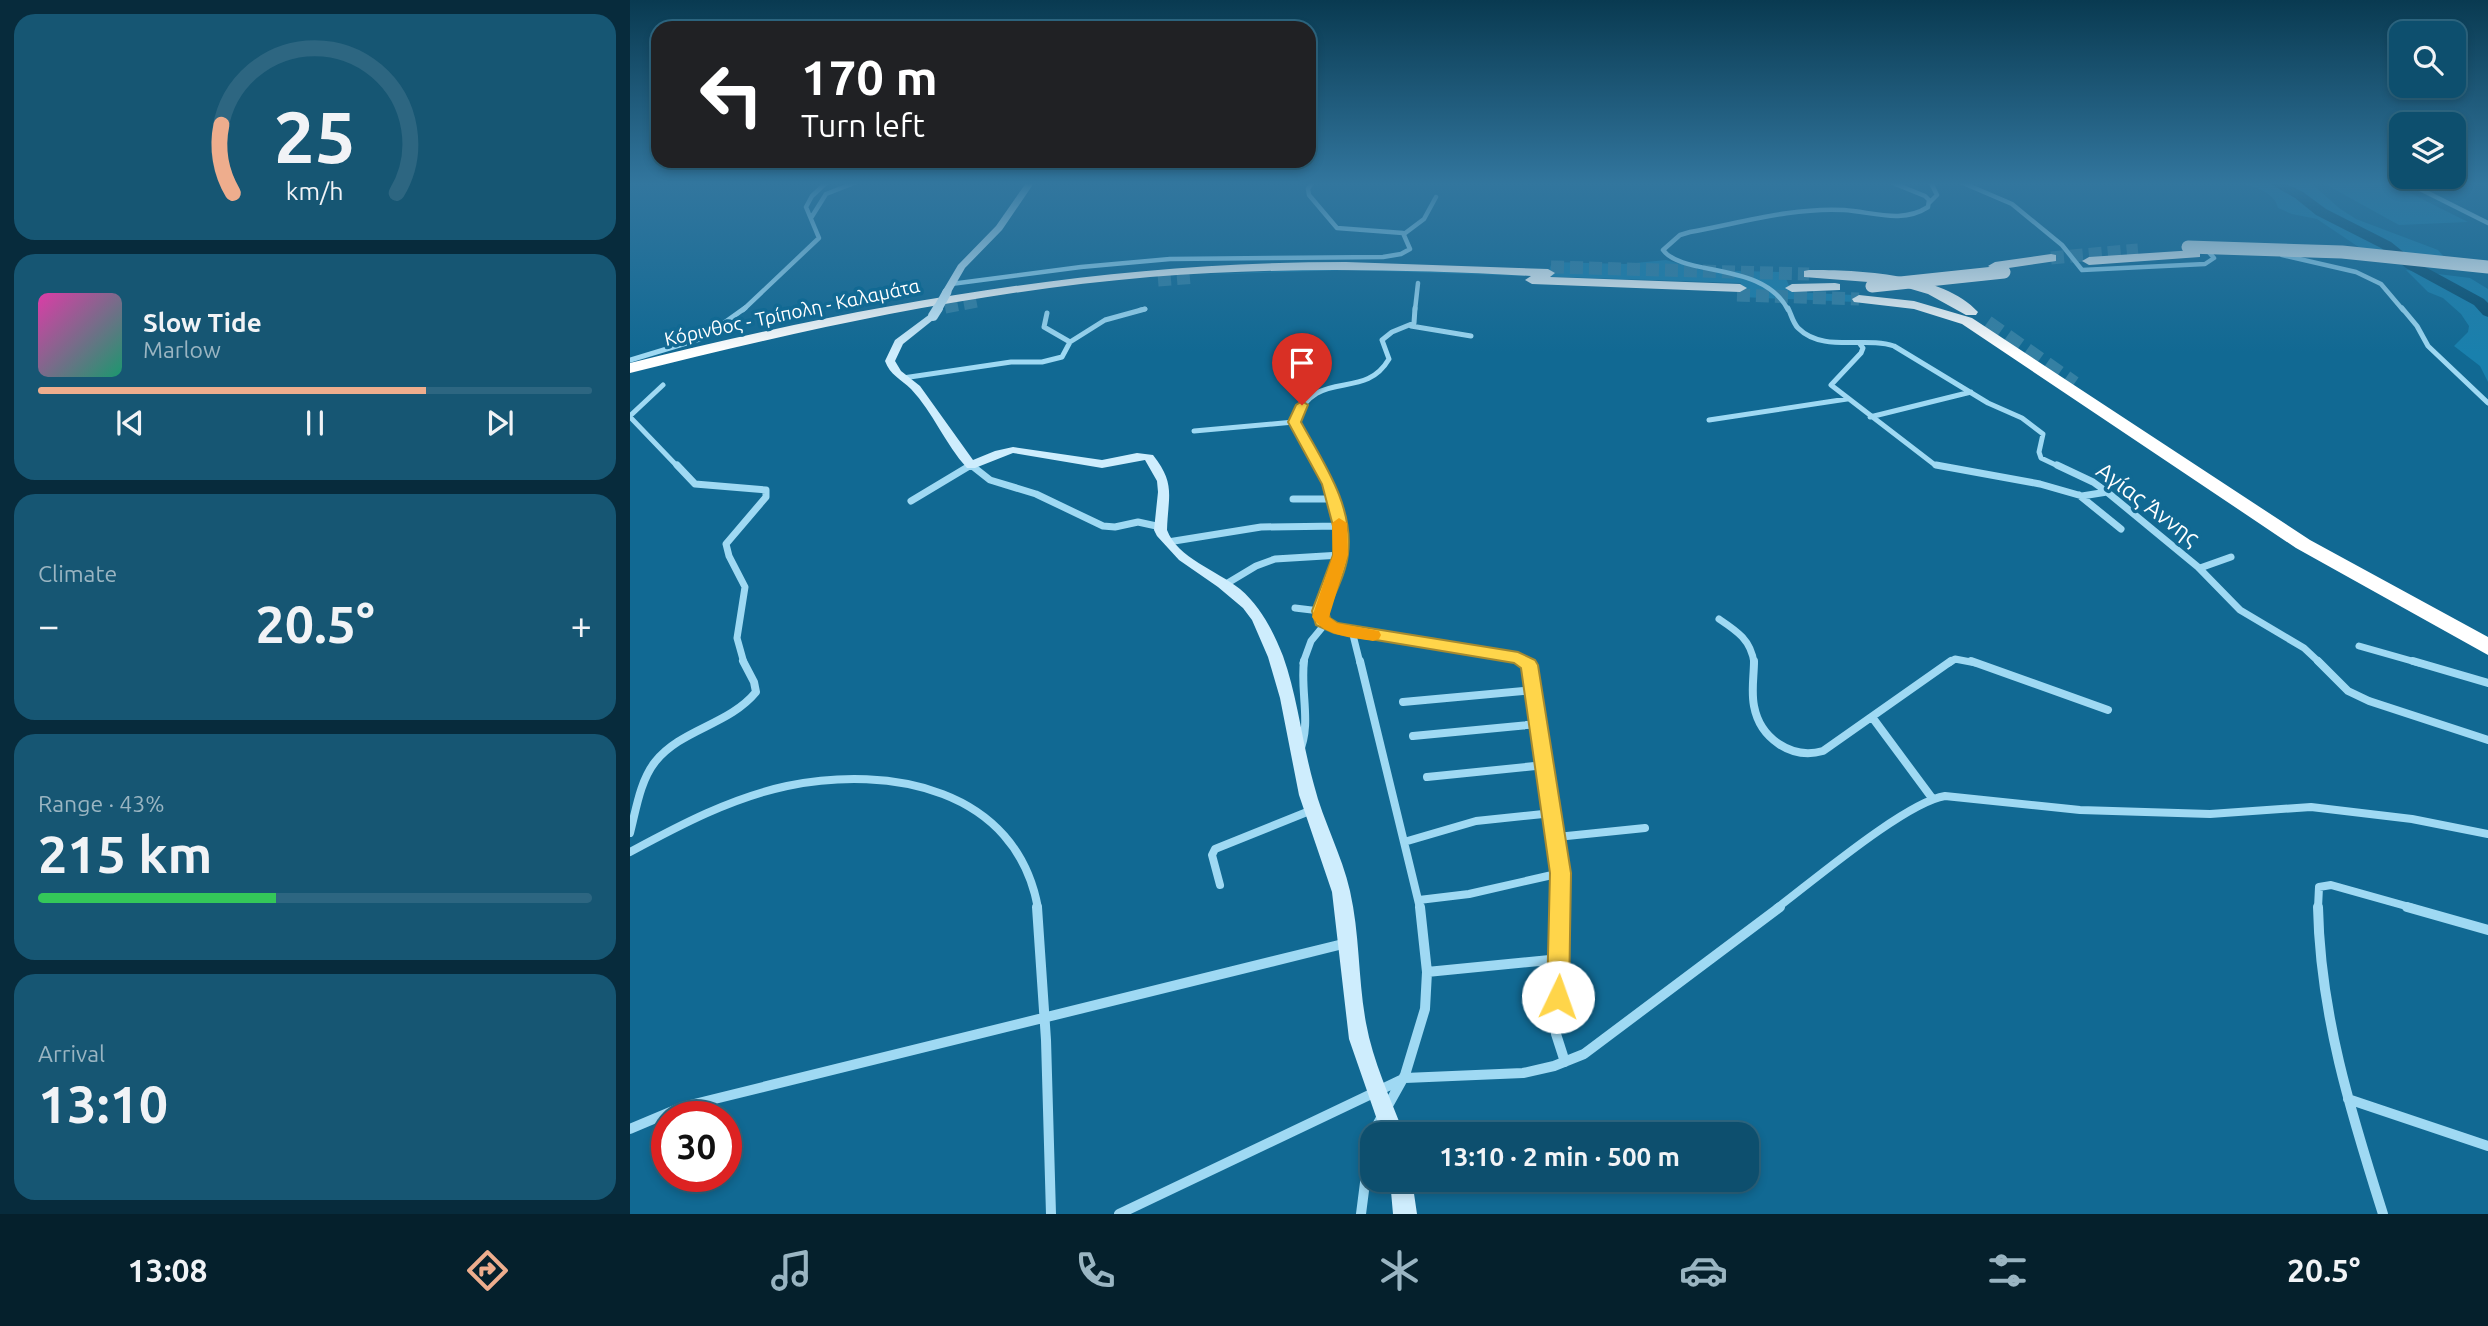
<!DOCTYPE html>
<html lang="en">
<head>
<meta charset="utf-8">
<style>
  :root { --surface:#0d4f6e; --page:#165673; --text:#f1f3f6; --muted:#9ab5c2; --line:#2d6681; --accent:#eead8d }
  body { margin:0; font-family:Ubuntu,sans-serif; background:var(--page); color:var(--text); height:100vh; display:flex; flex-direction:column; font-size:26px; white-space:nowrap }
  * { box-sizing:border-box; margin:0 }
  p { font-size:23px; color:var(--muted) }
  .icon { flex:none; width:38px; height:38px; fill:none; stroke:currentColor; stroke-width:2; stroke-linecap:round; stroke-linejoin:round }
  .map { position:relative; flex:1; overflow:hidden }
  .sheet { display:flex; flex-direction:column; gap:14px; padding:14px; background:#072b3c; width:630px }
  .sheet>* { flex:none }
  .guide { position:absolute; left:21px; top:21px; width:665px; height:147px; border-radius:21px; box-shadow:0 4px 10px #0003,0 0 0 2px var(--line); background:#202124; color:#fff; overflow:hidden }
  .controls { position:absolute; left:1759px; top:21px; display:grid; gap:14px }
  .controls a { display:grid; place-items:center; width:77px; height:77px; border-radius:14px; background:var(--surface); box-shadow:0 4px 10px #0003,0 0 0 2px var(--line); font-size:35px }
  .speed { position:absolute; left:21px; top:1101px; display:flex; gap:14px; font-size:35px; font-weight:700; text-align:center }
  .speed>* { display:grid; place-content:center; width:91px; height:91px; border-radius:50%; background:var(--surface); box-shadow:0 4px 10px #0003,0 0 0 2px var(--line); line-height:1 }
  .speed .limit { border:10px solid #d22; background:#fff; color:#111 }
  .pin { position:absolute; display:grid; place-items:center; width:60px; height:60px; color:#fff; margin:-72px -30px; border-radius:50% 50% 50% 0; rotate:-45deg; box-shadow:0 0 7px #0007 }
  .pin .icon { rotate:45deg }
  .me { position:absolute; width:77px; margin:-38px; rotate:3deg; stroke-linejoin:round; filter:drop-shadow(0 0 5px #0008) }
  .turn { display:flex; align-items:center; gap:24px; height:147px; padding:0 35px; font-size:32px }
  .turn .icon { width:91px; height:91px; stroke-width:2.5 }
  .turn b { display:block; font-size:49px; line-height:60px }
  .big { font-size:52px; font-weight:700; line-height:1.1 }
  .sheet .widget { flex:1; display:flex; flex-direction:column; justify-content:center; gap:10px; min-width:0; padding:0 24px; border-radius:21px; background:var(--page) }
  .sheet .dial { align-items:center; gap:0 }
  .dial svg { height:182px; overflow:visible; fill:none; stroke:var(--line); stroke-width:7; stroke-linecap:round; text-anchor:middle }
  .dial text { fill:var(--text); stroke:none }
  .song { display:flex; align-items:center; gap:21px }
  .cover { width:84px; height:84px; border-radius:10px; background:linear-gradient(135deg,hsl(320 70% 55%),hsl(160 70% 35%)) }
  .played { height:7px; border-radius:4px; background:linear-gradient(90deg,var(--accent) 70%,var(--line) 70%) }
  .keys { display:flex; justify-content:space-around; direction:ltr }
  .heat { display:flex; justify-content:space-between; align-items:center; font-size:38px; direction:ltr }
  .charge { height:10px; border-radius:5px; background:linear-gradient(90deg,#34c759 43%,var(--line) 0) }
  .trip { position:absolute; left:730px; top:1122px; width:399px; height:70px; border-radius:21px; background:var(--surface); box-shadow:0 4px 10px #0003,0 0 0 2px var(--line); font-weight:700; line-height:70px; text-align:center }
  .tabs { display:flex; height:112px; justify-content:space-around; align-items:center; background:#05202c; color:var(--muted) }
  .tabs .icon { width:49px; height:49px }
  .tabs .active { color:var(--accent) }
  .tabs b { font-size:32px; color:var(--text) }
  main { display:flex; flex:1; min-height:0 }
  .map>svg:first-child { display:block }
  .green { fill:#1980ad }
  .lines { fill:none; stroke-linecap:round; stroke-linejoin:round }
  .river { fill:#0a4e6f; fill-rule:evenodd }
  .highway-tunnel-far1 { stroke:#3580a3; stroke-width:13; stroke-dasharray:13 6; stroke-linecap:butt }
  .highway-tunnel { stroke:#3580a3; stroke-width:16; stroke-dasharray:16 8; stroke-linecap:butt }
  .street-far4 { stroke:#9fd9f3; stroke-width:4.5 }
  .street-far3 { stroke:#9fd9f3; stroke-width:5 }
  .street-far2 { stroke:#9fd9f3; stroke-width:7 }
  .street-far1 { stroke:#9fd9f3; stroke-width:8 }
  .street { stroke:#9fd9f3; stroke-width:10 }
  .secondary { fill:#ceedfd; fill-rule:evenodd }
  .highway { fill:#fff; fill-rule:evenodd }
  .secondary-bridge-far1 { stroke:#ceedfd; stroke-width:9 }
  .secondary-bridge { stroke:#ceedfd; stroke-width:10 }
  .highway-bridge { stroke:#fff; stroke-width:13 }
  .route { fill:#ffd54a; stroke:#a68a30; stroke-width:2 }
  .slow { fill:#f59e0b }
  .labels { text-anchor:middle; stroke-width:7; stroke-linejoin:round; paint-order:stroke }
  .far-street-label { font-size:19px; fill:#fff; stroke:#116993 }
  .street-label { font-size:23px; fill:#fff; stroke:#116993 }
</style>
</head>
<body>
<main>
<section class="sheet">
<div class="widget dial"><svg viewBox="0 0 100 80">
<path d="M14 69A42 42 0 1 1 86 69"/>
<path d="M14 69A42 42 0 0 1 9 39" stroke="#eead8d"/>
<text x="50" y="56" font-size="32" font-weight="700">25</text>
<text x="50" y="72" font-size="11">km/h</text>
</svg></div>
<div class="widget">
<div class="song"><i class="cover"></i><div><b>Slow Tide</b><p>Marlow</p></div></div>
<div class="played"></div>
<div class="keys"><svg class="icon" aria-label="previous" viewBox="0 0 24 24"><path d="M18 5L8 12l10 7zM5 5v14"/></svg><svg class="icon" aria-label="pause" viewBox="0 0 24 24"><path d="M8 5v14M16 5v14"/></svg><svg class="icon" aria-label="next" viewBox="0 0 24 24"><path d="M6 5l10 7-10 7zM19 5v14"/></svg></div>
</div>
<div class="widget"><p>Climate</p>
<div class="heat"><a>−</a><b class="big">20.5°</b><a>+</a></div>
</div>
<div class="widget"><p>Range · 43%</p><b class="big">215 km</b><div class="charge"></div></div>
<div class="widget"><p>Arrival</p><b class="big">13:10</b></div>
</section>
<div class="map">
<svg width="1858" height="1214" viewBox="0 0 1858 1214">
  <rect width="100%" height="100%" fill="#116993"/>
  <path class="green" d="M1611,183H1681L1709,208L1726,219L1808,250L1817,260L1733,250L1687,219L1662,214L1648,208C1645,192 1624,187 1611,183Z
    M1693,183H1760L1838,222L1769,225Z
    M1036,260L1072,270L1153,272L1162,292L1223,295L1225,302L1111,297V283L718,270L563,275L717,268L917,276L922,262L995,264Z
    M1776,270L1840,278L1858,289V382L1850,366L1824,346L1838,332L1839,326L1831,314L1813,298L1798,292Z"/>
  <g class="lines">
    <path class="river" d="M1639,183H1655L1673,192L1696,209L1761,242L1786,262L1854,299L1858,303V317L1853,315L1844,305L1776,268L1751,248L1686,215L1665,198Z"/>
    <path class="highway-tunnel-far1" d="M1421,258L1508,250
      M921,267L1179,274
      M528,280L565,277
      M1107,295L1229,299
      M315,307L347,301"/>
    <path class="highway-tunnel" d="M1357,323L1444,384"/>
    <path class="street-far4" d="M1333,183L1382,204L1432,245L1452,270L1575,264L1584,258L1576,249
      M1778,183L1858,223
      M1299,203L1307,195L1301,183
      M181,218L196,194L224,183
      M774,234L794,219L806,197
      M1652,255L1726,272L1751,284L1773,310
      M321,284L451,267L540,259L753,257L771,254L780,249L773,233L707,228L679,195L678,189L682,183
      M113,310L189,238L176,207L182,196L196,183
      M510,310L515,309
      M785,310L788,283
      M1158,310C1134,261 1053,277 1033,250L1050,235L1060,232C1110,223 1163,207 1214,210C1243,212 1272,224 1298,207L1299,200L1295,196L1263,183"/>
    <path class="street-far3" d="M1158,308C1161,314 1163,323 1168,328C1193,353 1235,336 1264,346L1358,403L1392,418L1413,434L1409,452L1411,458L1430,467
      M1772,308L1787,326L1798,346L1858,403
      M781,326L841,336
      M440,342L475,320L515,309
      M1230,344L1233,348L1231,353L1201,385L1305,465L1316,467
      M0,360L73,338L115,308
      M273,378L381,362H412L432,357L440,342L414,327L417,313
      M0,416L33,385
      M0,417L48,467
      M1240,417L1341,392
      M1079,420L1217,399
      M564,431L664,422
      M338,467H343
      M689,467L664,422C687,365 733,403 759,359L752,340L762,332L784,323L785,308"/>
    <path class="street-far2" d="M47,465L65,484L136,490V497L96,544L99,556L115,587L107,638L114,663
      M341,465L360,480L406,494L473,526L485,527L508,522L531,527
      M689,465C704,494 719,531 709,564C704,580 695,593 691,610L690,617L695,624L704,628L888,658L896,663
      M1306,465L1410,484L1452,496L1477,492
      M1427,465L1463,482L1477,492L1568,567L1610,610L1674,648L1690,663
      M1449,495L1491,529
      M663,499H704
      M281,501L341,465
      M538,542L631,527L710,526
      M1570,568L1601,557
      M596,584L626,566L645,559L711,555
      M665,608L690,611
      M1089,619C1107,631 1121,640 1124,663
      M722,631L730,663
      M1729,646L1789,663
      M673,663L681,641L695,624
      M1319,663L1325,659L1346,663"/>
    <path class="street-far1" d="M730,661L790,908
      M893,661L899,665L931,873V908
      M1124,661C1124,676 1121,691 1124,706C1130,738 1161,760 1193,751L1321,661
      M1341,661L1478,710
      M1688,661L1718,691L1739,701L1858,740
      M1783,661L1858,683
      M773,702L903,690
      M1242,717L1302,798
      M783,736L908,724
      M669,753C682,723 670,693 674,661
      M797,777L915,765
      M0,833C6,810 10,781 25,762C51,729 99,725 126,692L124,682L113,661
      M927,837L1015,828
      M774,842L846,821L923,813
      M0,852C50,825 101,798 157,786C260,765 386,788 408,908
      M590,885L582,855L585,849L682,810
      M789,900L839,894L931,873
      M1147,908C1183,881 1276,802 1315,796L1450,810L1580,814L1681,807L1782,819L1858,834
      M1688,908L1689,887L1701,885L1783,908"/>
    <path class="street" d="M407,907L416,1040L421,1214
      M931,907L926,1034L935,1062
      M1688,907C1690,1014 1721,1113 1753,1214
      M1777,907L1858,930
      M797,972L930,959
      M1718,1099L1858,1146
      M0,1129L52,1107L717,943
      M489,1214L775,1078L893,1073L924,1066L954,1054L1150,907
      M731,1214L741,1136L775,1075L795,1009L797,972L790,907"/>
    <path class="secondary" d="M396,183H404L372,230L335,268L320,294H314L312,292L328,265L366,226Z
      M300,314L308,316L273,344L265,361L271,371L290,386L343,460L365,451L383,447L472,460L507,453L523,455C546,484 538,496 537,530C547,558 588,571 610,589C631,607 643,631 653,656C668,698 672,743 684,785C693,821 712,855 720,891C730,935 728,980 736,1023C743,1062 760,1097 774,1134H752L719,1039L702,892L669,795L650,698L638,657L622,620L613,608L588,587L549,560L527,536L524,530L528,492L527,481L515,460L472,468L383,453L345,468H337C315,444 303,412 281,389C271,379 260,375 255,361L265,340Z
      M760,1180H782L787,1214H763Z"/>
    <path class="highway" d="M1565,250L1570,251V257L1459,265L1452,261L1459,257Z
      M1421,254L1426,255V261L1365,270L1358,266L1365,262Z
      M716,262L918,269L925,273L920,277L1110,284L1117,288L1110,292L902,284L895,280L901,276C774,269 647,267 520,277C344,292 171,330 0,373V363C236,304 472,262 716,262Z
      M1179,270C1228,270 1313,273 1348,312L1346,315H1336L1298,294L1264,284L1174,277V271Z
      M1205,283L1210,284V290L1162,292L1155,288L1162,284Z
      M1229,295L1284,301L1342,318L1680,540L1858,637V655L1666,548L1332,324L1284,309L1224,302L1222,299Z"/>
    <path class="secondary-bridge-far1" d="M307,310L317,292"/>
    <path class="secondary-bridge" d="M303,316L308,308"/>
    <path class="highway-bridge" d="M1558,247L1712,252L1858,267
      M1242,286L1374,272"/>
  </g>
  <linearGradient id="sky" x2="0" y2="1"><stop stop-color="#093a51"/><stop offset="0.52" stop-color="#32769e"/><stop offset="1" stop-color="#32769e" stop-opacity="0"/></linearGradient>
  <rect width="1858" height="353" fill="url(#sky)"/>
  <path class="route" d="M672,401L678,405L671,422C693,462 724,506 718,554C716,573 705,593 698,611L700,618L708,623L888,652L905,660L908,665L941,873L939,997L936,1004L928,1007L920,1004L917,997L920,873L891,668L884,663L704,633L686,625L682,611L703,555V526L692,484L658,422L666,405Z"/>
  <path class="slow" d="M709,518L717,523L718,555L699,617L707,623L749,631L751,635L749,639L743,641C721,637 695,637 682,617L703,555L702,523Z"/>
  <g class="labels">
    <g class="far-street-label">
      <text transform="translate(162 312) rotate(-12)" y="7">Κόρινθος - Τρίπολη - Καλαμάτα</text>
    </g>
    <g class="street-label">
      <text transform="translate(1518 504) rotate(37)" y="8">Αγίας Άννης</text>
    </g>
  </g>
</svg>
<div class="controls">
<a><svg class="icon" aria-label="search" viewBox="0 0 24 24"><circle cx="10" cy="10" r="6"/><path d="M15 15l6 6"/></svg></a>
<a><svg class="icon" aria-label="layers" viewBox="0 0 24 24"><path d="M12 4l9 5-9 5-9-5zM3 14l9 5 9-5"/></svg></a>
</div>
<div class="speed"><div class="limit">30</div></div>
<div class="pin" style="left:672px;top:405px;background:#d93025"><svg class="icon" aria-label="arrive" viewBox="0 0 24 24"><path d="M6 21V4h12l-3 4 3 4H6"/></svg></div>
<svg class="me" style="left:928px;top:997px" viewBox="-20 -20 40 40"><circle r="19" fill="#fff"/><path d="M0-13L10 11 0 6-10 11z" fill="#ffd54a"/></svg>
<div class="trip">13:10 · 2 min · 500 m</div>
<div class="guide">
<div class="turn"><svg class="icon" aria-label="left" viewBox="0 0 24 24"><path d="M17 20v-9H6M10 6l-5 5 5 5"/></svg><div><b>170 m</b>Turn left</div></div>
</div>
</div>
</main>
<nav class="tabs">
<b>13:08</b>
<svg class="icon active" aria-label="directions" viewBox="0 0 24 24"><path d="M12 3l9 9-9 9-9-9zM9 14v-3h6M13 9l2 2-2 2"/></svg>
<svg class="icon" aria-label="music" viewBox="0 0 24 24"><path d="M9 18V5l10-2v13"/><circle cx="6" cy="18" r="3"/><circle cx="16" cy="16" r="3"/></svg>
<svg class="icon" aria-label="phone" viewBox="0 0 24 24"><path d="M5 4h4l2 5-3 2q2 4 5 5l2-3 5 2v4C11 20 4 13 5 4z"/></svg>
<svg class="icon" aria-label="climate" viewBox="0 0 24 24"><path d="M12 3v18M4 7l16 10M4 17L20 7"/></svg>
<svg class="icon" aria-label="car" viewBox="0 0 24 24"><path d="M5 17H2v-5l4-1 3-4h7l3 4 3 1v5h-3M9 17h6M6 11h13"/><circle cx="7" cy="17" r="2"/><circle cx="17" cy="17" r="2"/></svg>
<svg class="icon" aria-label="filters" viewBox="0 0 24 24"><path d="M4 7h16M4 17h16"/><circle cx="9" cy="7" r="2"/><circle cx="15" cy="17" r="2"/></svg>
<b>20.5°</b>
</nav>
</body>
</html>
